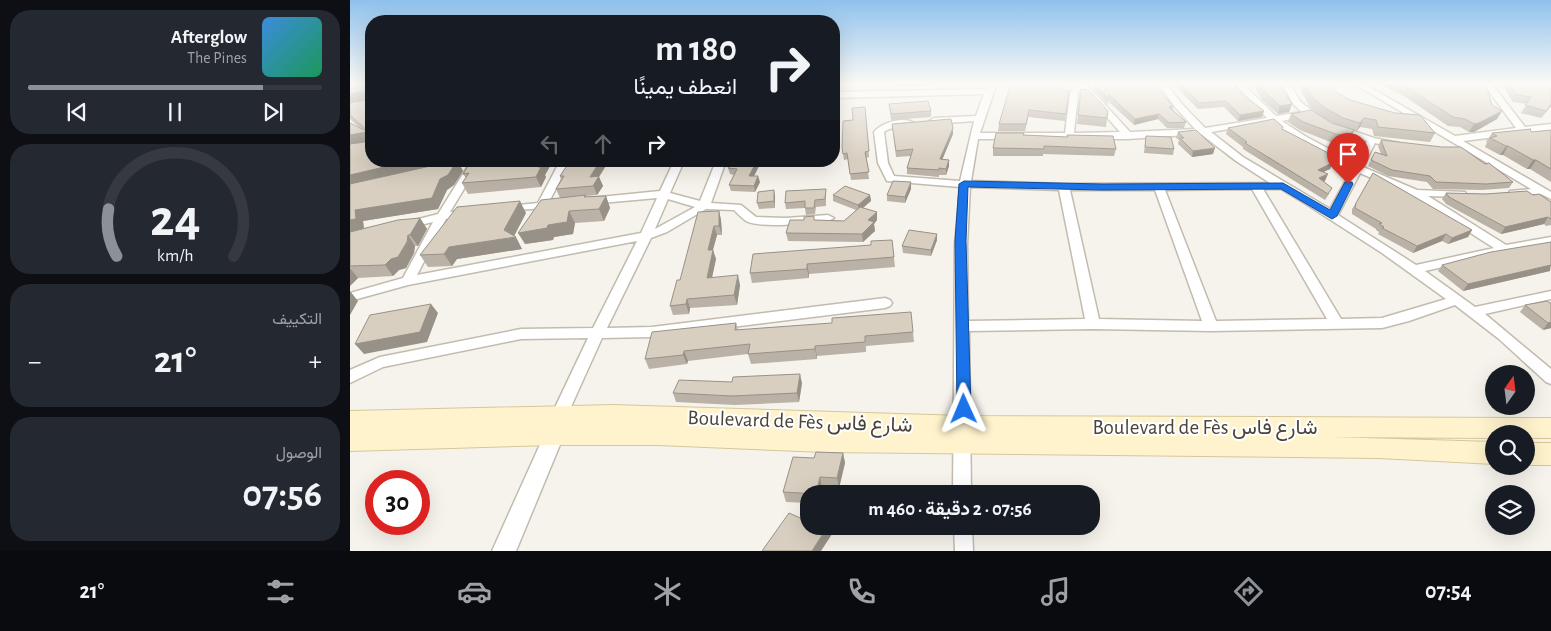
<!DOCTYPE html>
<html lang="ar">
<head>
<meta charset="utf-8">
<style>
  :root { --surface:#171b24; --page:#242831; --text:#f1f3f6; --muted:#9ea1a6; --line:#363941; --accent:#8c9099 }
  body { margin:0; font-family:"Alegreya Sans",Vazirmatn,sans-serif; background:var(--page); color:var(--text); direction:rtl; height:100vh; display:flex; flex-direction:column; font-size:19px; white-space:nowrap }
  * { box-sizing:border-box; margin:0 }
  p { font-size:16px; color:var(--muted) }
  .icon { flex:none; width:28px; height:28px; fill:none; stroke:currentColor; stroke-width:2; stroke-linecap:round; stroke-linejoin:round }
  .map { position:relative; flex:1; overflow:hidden; direction:ltr }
  .sheet { display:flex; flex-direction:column; gap:10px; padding:10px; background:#0d0f14; width:350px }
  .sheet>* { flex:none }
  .hud { position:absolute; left:15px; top:15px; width:475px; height:152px; border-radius:20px; box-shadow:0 5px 20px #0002; direction:rtl; background:#171b24; color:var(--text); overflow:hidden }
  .needle { width:32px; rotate:14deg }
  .controls { position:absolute; left:1135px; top:365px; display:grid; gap:10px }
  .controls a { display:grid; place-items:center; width:50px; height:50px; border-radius:50%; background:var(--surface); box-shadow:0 5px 20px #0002; font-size:25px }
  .speed { position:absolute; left:15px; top:470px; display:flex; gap:10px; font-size:25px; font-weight:700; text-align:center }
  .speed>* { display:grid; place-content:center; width:65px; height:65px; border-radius:50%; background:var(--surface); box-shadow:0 5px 20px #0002; line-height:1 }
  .speed .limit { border:8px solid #d22; background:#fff; color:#111 }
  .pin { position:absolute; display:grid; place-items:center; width:42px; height:42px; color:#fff; margin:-51px -21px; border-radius:50% 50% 50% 0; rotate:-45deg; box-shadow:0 0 5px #0007 }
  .pin .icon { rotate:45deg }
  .me { position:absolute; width:55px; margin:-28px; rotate:359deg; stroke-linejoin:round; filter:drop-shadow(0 0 4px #0008) }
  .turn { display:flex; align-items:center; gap:18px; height:105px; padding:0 20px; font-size:22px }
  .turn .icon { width:65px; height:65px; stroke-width:2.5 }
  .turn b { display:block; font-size:35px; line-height:42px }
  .lanes { display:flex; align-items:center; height:48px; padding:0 20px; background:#0003; justify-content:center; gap:25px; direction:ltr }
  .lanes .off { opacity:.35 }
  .big { font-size:38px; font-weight:700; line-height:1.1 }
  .sheet .widget { flex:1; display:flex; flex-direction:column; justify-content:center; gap:8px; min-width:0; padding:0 18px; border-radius:20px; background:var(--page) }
  .sheet .dial { align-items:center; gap:0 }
  .dial svg { height:130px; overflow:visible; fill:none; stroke:var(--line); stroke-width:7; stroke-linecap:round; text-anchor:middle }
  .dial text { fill:var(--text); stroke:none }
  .song { display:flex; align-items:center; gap:15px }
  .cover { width:60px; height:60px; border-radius:8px; background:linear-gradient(135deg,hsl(210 70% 55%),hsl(150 70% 35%)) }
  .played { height:5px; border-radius:2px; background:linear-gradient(90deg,var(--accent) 80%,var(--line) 80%) }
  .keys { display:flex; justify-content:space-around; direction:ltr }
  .heat { display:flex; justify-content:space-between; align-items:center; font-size:28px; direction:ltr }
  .trip { position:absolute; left:450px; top:485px; width:300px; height:50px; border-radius:20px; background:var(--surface); box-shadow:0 5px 20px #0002; font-weight:700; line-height:50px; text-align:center; direction:rtl }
  .dock { display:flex; height:80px; justify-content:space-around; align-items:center; background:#090b0e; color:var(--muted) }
  .dock .icon { width:35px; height:35px }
  .dock .active { color:var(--accent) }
  .dock b { font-size:22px; color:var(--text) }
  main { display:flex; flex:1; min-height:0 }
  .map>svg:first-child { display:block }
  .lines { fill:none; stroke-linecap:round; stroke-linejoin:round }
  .minor-casing { stroke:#c2bbae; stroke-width:3 }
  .tertiary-casing { stroke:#c2bbae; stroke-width:3 }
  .secondary-casing { stroke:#d6c79b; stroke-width:2 }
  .minor { fill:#fff; fill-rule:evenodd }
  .tertiary { fill:#fff; fill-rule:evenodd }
  .secondary { fill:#fff3cd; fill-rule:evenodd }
  .wall { fill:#bab2a6 }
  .shaded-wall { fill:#979187 }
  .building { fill:#d8cfc1; stroke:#979187 }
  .route { fill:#1a73e8; stroke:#114b97 }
  .labels { text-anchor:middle; stroke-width:4; stroke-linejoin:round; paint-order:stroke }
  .near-street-label { font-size:21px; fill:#4b4439; stroke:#fff }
</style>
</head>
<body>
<main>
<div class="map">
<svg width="1201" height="551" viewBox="0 0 1201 551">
  <rect width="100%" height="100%" fill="#f6f3ec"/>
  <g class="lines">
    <g class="minor-casing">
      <path id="minor" d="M639,83H647L630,133H715L720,94L726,83H735L780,132L845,129L825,107L808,83H816L831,103L855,128L917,118L884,83H892L926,116L952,112L944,105L934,87L937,83H945L942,87L950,101L969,117L964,120L958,116L932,121L955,136L1005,163L1017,141L983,130V126H989L1024,138L1049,143V147L1046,148L1025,143L1013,167L1067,190L1115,192L1116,194L1115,196L1111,197L1078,196L1156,245L1201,237V245L1154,253L1075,271L1125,307L1201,291V299L1135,314L1201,369V384L1196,382L1149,339L1105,305L1059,321L1032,328L861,331L743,329L619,331L621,494H603L605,245L610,187L537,181L528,163L524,132C532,122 554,116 564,123C555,129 543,125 534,132L538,163L544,176L610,181L624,121L584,124L579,121L584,118L626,116L634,94L484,98V92L637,89ZM731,88L770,132L724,133L728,94ZM922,122L949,140L1002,169L980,209L893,157L861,132ZM851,134L886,161L920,183L714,184L621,181L628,139H778ZM1010,173L1061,195L1144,248L1066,265L988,215ZM620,187L709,190L735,319L618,321L617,245ZM902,189L977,319L866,321L815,190ZM913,189H931L956,204L1032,253L1096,299L1032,318L991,319ZM720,190H805L852,321L749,319Z
        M1003,83H1012L1105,136L1166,128L1133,83H1141L1175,127L1201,124V130L1113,141L1201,192V199L1191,194L1160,195L1159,193L1160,191L1181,189Z
        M121,161H131L100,212L118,210L124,213L118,216L96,219L67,275L291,233L307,198L240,204L235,201L240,198L310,191L324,161H334L320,193L350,201L366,161H376L361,203L391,205L406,217L436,218L478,215L484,218L478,221C459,223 412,229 396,221C392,218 388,214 384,210L356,209L317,232L301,238L257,328L302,327L535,298L540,300L542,303L540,306L535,308L302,337L252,338L215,420L209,422L203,420L201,416L238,338L171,339L33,367L0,383V370L30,357L171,329L243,328L287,241L58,285L0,301V293L53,278L83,222L57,228L51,225L53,223L88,214ZM318,199L345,207L305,229Z
        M210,161H220L199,202L207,203L208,205L207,207L154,211L152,209L154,207L158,206L188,203Z
        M604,526H622L623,551H605Z"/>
    </g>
    <g class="tertiary-casing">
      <path id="tertiary" d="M204,426L211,429L214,435L166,551H142L197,429Z"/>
    </g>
    <g class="secondary-casing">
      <path id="secondary" d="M263,405L614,416L1201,418V438H1176V434H1144V438L981,437L1144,442V464L1029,458L474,452L308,445H204L0,451V431L23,430L0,431V411Z
        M1176,443H1201V465H1176Z"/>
    </g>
    <use href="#minor" class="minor"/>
    <use href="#tertiary" class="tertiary"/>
    <use href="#secondary" class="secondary"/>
  </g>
  <path class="wall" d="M0,83H21V86H13L21,92V161H111L108,162L113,171L104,185L97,190L88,209L13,221L14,228L70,218L77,229L68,246H65L64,253L56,268L49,270L43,276L8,278L0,286V123L11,129L0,119Z
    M547,83H607L549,87Z
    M742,83H803L823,106V110L836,122L834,128H817L808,119L784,125L758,101V105L745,91Z
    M826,83H883L890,92L914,111L912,117L888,121L874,107L848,109L831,92Z
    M904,83H928L942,104L939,112L928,114L912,100L903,85Z
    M953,83H983L979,85L988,93L1000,100L1085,133L1080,142L1024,136L1022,129L1010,127L1006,132L1003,131L1000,139L993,147L950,130L938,122L941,114L986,124L971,117L960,107L951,91Z
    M1029,83H1131L1142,105L1152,111L1147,119L1124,132H1119L1110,127L1098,126L1057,98Z
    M1151,83H1197L1201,93V106L1191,118L1171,113L1177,104L1163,102Z
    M731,89L757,118L756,127L727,124Z
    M712,90H719L715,121L678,117L675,131H648L649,124Z
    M539,104L581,111V117L541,120Z
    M515,107L519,157L516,158L519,179L501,180L498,159L494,160L492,147L503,120Z
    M542,124L603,128V134L592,159L599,166L596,175H589V177L557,174V168L561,156L546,157Z
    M878,128L932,129L982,163L980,169L973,172L975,181H973L979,194L975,200L893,149V147L876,134Z
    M1201,130V182L1180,169H1177L1153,155H1150L1135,147L1137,142H1136L1142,133L1182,132Z
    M828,132L863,154L842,157L828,144L829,140L826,138Z
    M674,135L717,137V135L766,149L764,156L693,154V156H643V148Z
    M796,136L824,149L823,155L794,153Z
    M1031,140L1135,164L1163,182L1159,188L1132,190L1083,189L1077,182L1038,176L1018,166L1025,152L1031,154L1028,146Z
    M121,161H203L195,175L196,177L191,187L118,194L112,183L116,178L113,174Z
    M382,161H409L410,164L404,176L410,182L405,192L381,191L379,185L384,175L380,174L378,168Z
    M210,176L249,177L253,186L247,195L236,196L237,197L256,196L260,208L254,221L225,223L223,234L204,237L203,240L175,244L210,198L206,189L211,180Z
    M561,189L555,203L537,201V195Z
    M1096,193L1183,195L1201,202V225L1196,226L1194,224L1151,234L1096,204L1092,199Z
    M476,195V206L466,207L465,214L456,215L455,208L436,209L435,203Z
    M483,195H520L521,201L513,208L527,212V220L524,224L525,231L513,242L438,241L436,233L454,220L464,216V220L494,221L506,210L483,201Z
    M425,196V208L409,209L407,203Z
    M1006,203L1122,230L1118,237L1098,244L1092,241L1063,253L1028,234L1029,232L1026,230V229L1002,214V209Z
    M369,211L371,220L372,235H367L363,250L366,259L362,277L390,285L387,305L340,308L339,314L323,315L320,306L330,280Z
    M176,213L164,236L172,249L107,259L102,266L78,267L70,255Z
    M587,234V240L581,256L553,253L552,246Z
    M542,240L545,267L459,274V278L402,283L400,273Z
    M1092,265L1200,271L1113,291L1088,271Z
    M1200,303L1201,328L1193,330L1170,312L1175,305Z
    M386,323L388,330L563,332L564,342L516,346V352L467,356V359L401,364L398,354L338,361L337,364L299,369L295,359Z
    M382,382L452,383L449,402L385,405L326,402L323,393Z
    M493,453L495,463L489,488L472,487L471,494H459V503L436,502L433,492L464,458Z"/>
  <path class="shaded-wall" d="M15,91L21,100L0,106V94Z
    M942,104L939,112L928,114L930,106Z
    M1201,104V106L1191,118Z
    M679,110L678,117L675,131L676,124Z
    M914,111L912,117L888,121L890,115Z
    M1152,111L1147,119L1124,132H1119L1124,124Z
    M809,114L808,119L784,125L785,119Z
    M1014,118L1010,127L1006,132L1010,123Z
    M603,128V134L590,165V159Z
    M1004,130L1000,139L993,147L997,138Z
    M16,132L21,141L0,146V135Z
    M1156,146H1158L1153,155H1150Z
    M865,148L863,154L842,157L843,151Z
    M984,156L981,162L978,160Z
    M599,160V166L596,175V169Z
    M1183,160H1186L1180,169H1177Z
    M60,161H111L108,162L113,171L104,185L97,190L88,209L13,221L14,230L0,233V220L5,210L90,179L0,187V175Z
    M192,161H203L195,175L196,177L191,187L186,177L188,167Z
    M250,161H259L249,177L253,186L247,195L240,177Z
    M406,161H409L410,164L401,182L399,176Z
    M982,163L980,169L965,176L968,170Z
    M978,174L975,181L967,185L969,178Z
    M408,176L410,182L405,192L404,186Z
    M561,182V189L555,203V197Z
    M424,190L425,196V208L424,201Z
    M520,195L521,201L509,211L508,205Z
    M256,196L260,208L254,221L249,209Z
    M170,201L176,213L163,238L166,237L172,249L107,259L102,266L94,254L99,247L154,230Z
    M219,211L225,223L223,234L204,237L203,240L175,244L168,233L198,225Z
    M369,211L371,220L372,235L369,226Z
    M527,212V220L524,224L525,231L513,242L512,234L518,220Z
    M1198,217L1194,224L1151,234L1155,227Z
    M70,218L77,229L68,246L60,235Z
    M364,226L367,235L360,260L358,250Z
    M1122,230L1118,237L1098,244L1102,238Z
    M587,234V240L581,256V250Z
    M1096,234L1092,241L1063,253L1067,246Z
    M58,235L65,246L64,253L56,268L49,270L43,276L35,265Z
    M363,250L366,259L360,287L357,278Z
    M457,264L459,274V278L457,269Z
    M1201,264L1200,271L1113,291L1118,284Z
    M0,268L8,278L0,286Z
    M388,275L390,285L387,305L384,295Z
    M0,291L8,301L0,315Z
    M337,299L340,308L339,314L336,304Z
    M81,304L88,313L77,342L14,354L5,344Z
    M1201,322V328L1193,330L1198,323Z
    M465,346L467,356V359L465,349Z
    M334,351L338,361L337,364L333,355Z
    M450,374L452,383L449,402L447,393Z
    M493,453L495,463L489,488L487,478Z
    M470,477L472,487L471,494H466Z
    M478,526H485L486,528L471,551H462Z"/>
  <path class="building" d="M0,83H9L21,92V161H60L0,175V144L15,142L16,132L0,135V123L20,133L0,115V103L16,100L17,92L15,91L0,94Z
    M661,83H713L712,90H719L716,114L679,110L676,124H649Z
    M745,83H803L823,106L819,107L836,122L819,123L809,114L785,119L759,95V99L746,86Z
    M830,83H883L890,92L914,111L890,115L876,101L850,103L832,86Z
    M909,83H928L942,104L930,106L915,92Z
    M954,83H978L988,93L1000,100L1045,113L1070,115L1085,133L1028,127L1026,120L1014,118L1010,123L993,118L975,108L963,98Z
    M1047,83H1131L1137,89L1142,105L1152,111L1129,123L1124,124L1115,119L1103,117L1061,90Z
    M1159,83H1197L1201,84V104L1196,111L1175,105L1181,97L1167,95Z
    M731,89L739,90L758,111L757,118L728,115Z
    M578,101L581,111L541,114L539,104Z
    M515,107L519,151L515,152L519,172L500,174L497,153L493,154L492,147L493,121L503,120L502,108Z
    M961,110L982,123L1004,130L997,138L953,122L941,114Z
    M601,119L603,128L590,159L599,160L596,169L589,168V170L557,168L563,149L546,151L542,124Z
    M924,119L933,127L932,129L984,156L978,160L982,163L968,170L978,174L969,178L982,188L978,194L895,143L897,142L878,128Z
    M1181,129L1180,130L1182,132L1201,130V169L1186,160H1183L1158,146H1156L1140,138L1147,136L1142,133Z
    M846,130L865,148L843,151L830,138H834L828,132Z
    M646,133H674L673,135L718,137L717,135L763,136L766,149L694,146V149L643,148Z
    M796,136L821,137L824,149L795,147Z
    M1031,140L1092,147H1111L1135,164L1139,163L1163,182L1136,184L1086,182L1080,176L1042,170L1021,160L1025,152L1037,156Z
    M103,161H107L98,175L90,179L82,198L5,210L6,219L0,220V184Z
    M121,161H192L188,167H191L186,177L112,183L119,173L113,174Z
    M220,161H250L240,177L249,176L243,186L206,189L214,176H210Z
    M382,161H407L399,176H408L404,186L379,185L387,169L378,168Z
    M1023,173L1122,230L1102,238L1096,234L1067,246L1032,228L1034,227L1029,224L1032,223L1005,208L1006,203Z
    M543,181L561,182L555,197L537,195Z
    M495,186L520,195L508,205L483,195Z
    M476,189L475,199L465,200L464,208H455V201L435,203L436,191Z
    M424,190V201L407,203L408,192Z
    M1177,191L1183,195L1189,194L1201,202V219L1198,217L1155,227L1099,197L1096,193L1136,194Z
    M236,195L234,197L256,196L249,209L219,211L217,222L198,225L197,228L168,233L191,200Z
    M170,201L154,230L166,237L99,247L94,254L70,255L107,207Z
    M510,207L527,212L518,220L524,222L512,234L436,233L440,220H454V217L464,216V220L494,221Z
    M369,211V226H364L358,250H363L357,278L388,275L384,295L337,299L336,304L320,306L327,280H330L348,212Z
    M70,218L60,235H58L57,242L48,257L41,259L35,265L0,266V232L48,220Z
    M559,230L587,234L581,250L552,246Z
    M542,240L544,257L457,264V269L400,273L403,254L521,245V241Z
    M1201,242V265L1118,284L1092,265L1141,252Z
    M1197,301L1200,303H1201V322L1198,323L1175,305Z
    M81,304L70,332L5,344L20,315Z
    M561,312L563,332L515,336V342L465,346V349L398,354L400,344L334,351L333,355L295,359L302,332L386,323L385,330L482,323V318Z
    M450,374L447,393L382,396L323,393L329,380L382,382L383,377Z
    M466,452L493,453L487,478L470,477L466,494L433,492L443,457L464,458Z
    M439,513L455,520L459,514V526H478L462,551H412Z"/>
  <linearGradient id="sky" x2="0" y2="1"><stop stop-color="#8fc1ec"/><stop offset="0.52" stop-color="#fbfaf6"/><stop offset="1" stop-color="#fbfaf6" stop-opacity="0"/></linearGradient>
  <rect width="1201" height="160" fill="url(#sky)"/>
  <path class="route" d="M614,181L752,184L933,183L980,210L995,182H1002L1003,184L987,216L982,219L931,189L752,190L618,187L616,241L621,409L619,413L614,415L609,413L607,409L605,241L609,184Z"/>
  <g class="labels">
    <g class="near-street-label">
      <text transform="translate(450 421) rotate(2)" y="7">Boulevard de Fès شارع فاس</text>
      <text x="855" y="434">Boulevard de Fès شارع فاس</text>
    </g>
  </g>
</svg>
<div class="controls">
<a><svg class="needle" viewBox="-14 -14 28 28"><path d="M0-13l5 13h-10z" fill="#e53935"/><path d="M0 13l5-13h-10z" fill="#9ea1a6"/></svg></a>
<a><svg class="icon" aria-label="search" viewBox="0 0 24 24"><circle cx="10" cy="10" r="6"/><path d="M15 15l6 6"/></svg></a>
<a><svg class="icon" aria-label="layers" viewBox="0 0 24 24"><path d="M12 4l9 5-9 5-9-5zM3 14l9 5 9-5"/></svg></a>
</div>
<div class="speed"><div class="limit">30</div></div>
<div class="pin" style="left:998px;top:184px;background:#d93025"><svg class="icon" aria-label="arrive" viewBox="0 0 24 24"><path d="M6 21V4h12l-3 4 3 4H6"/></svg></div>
<svg class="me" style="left:614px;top:409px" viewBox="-20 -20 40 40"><path d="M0-17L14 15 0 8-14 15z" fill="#1a73e8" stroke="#fff" stroke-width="4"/></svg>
<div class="trip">07:56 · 2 دقيقة · 460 m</div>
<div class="hud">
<div class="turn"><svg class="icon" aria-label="right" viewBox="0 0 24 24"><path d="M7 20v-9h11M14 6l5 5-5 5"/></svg><div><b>180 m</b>انعطف يمينًا</div></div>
<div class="lanes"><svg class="icon off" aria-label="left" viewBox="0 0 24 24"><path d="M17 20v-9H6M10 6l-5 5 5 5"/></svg><svg class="icon off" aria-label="ahead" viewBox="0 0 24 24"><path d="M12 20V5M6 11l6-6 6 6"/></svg><svg class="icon" aria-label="right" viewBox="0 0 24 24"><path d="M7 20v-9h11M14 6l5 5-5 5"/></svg></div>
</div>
</div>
<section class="sheet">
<div class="widget">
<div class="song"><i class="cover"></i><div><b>Afterglow</b><p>The Pines</p></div></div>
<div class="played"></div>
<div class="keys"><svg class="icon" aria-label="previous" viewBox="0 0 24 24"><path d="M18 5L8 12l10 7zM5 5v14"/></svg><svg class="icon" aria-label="pause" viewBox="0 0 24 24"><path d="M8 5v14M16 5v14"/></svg><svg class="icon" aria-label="next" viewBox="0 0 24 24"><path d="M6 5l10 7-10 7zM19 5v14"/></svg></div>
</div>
<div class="widget dial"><svg viewBox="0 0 100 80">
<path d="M14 69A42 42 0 1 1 86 69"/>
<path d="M14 69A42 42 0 0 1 9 40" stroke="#8c9099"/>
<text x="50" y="56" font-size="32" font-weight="700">24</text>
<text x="50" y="72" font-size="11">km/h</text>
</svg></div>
<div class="widget"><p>التكييف</p>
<div class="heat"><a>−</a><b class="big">21°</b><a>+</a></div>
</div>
<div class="widget"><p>الوصول</p><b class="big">07:56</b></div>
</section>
</main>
<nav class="dock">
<b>07:54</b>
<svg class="icon active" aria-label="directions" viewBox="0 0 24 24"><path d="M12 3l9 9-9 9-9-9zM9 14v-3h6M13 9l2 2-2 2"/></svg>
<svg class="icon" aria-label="music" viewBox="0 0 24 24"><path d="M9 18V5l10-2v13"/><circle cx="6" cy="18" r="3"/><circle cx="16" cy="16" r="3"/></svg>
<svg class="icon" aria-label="phone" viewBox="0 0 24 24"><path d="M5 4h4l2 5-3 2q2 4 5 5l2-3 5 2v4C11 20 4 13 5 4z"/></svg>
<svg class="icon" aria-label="climate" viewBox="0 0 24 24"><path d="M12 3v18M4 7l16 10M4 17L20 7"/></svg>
<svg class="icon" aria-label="car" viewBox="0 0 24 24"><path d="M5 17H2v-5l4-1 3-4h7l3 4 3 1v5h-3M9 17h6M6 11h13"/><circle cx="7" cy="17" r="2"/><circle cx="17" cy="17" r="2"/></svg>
<svg class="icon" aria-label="filters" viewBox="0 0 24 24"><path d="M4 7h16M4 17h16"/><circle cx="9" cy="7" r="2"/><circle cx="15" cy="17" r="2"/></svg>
<b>21°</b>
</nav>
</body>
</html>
